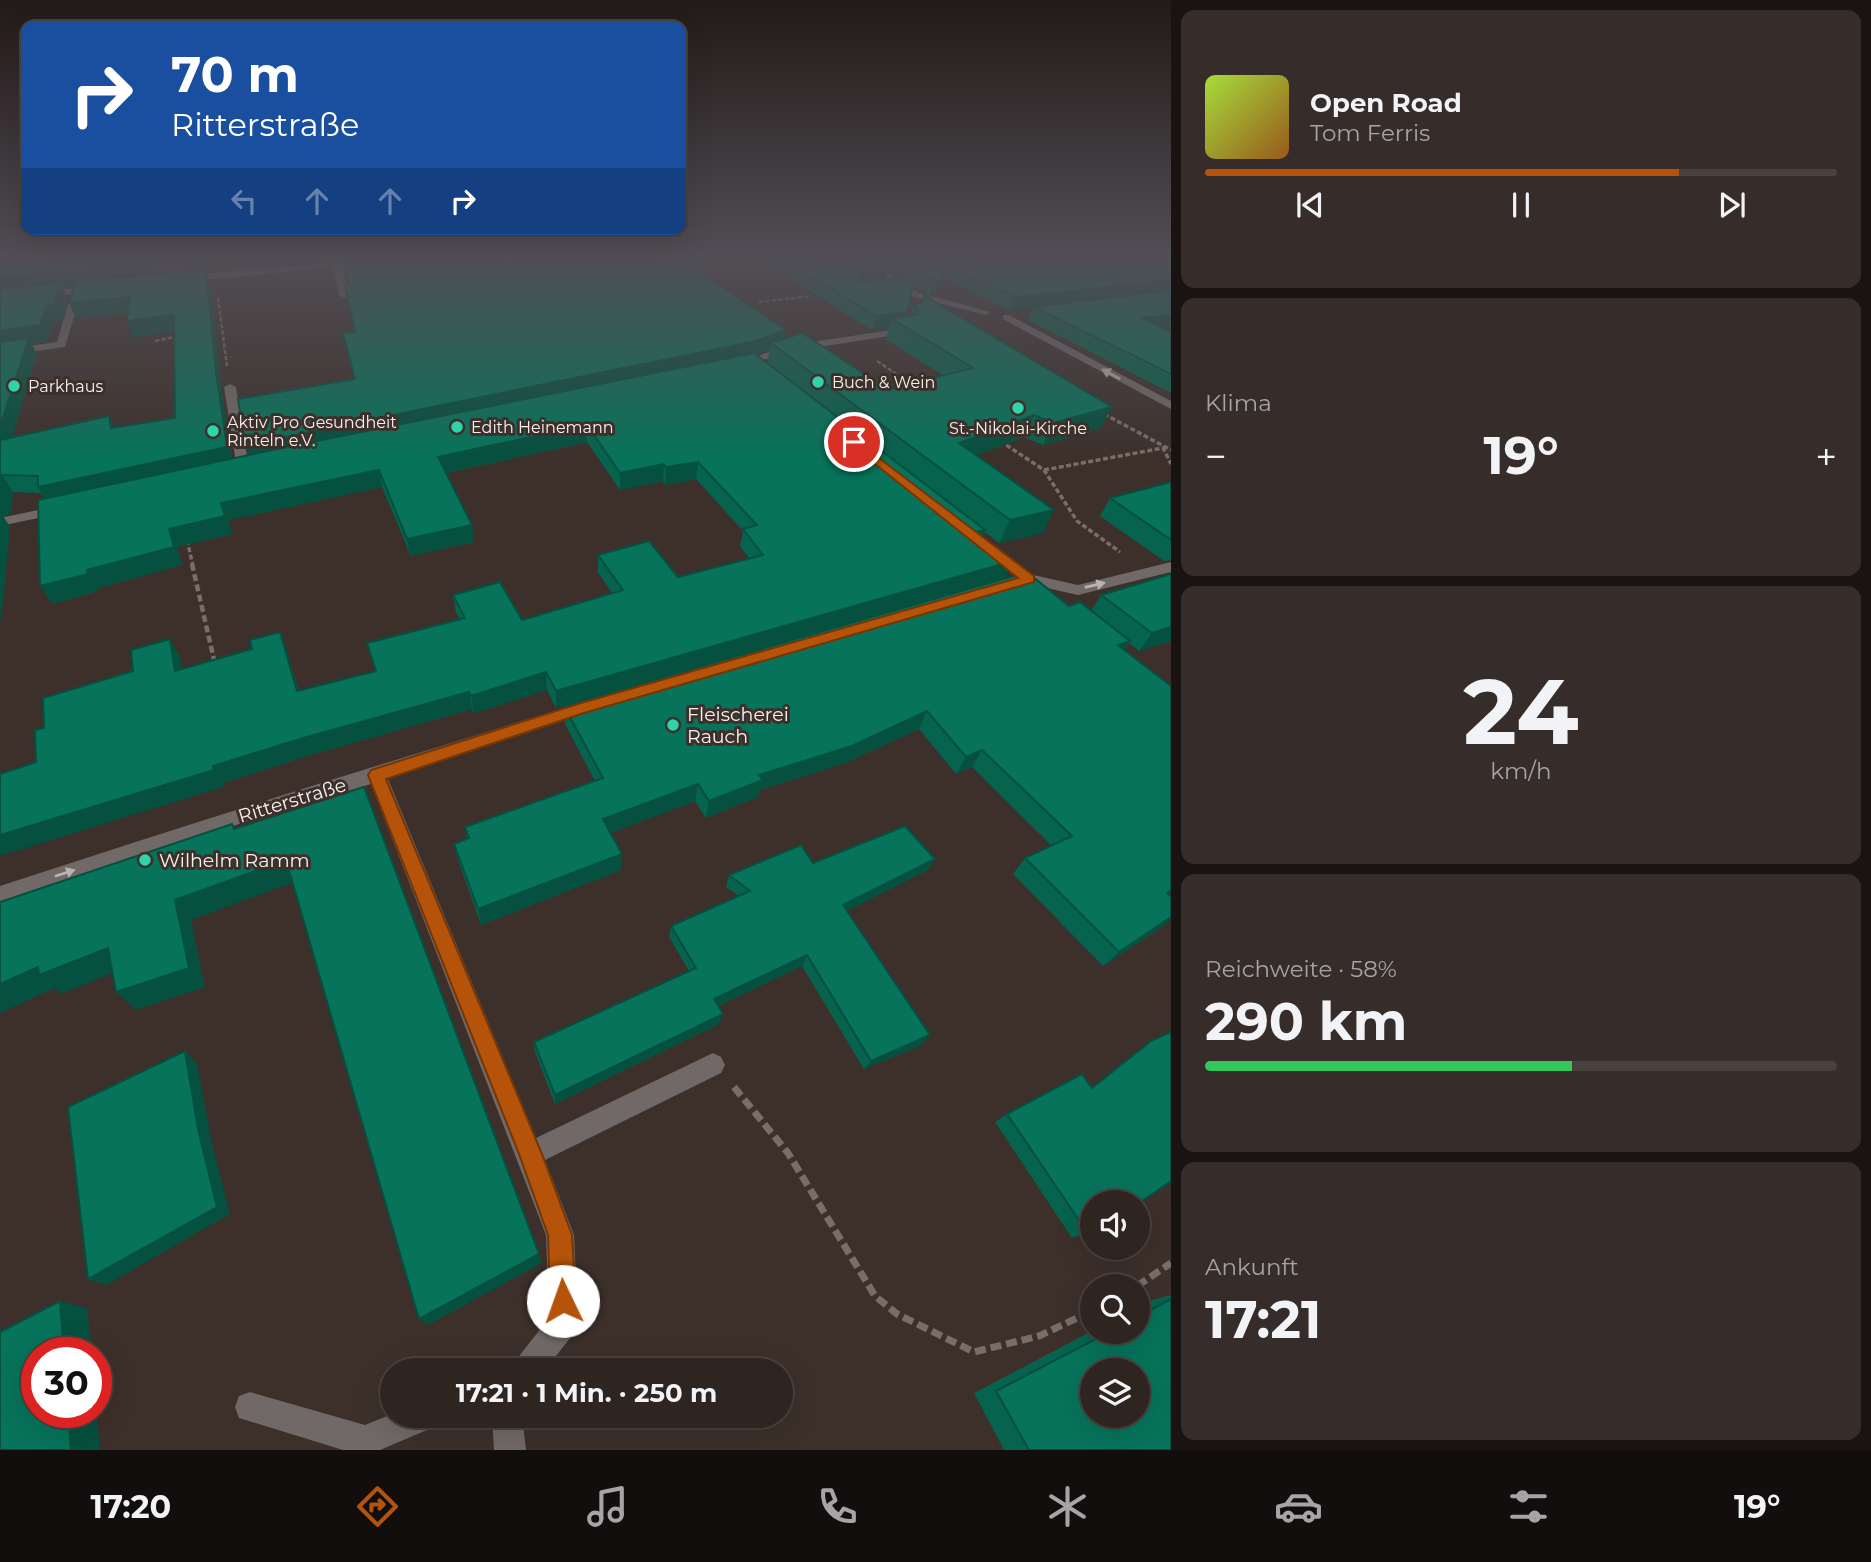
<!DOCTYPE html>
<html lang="de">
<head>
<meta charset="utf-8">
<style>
  :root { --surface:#2e2420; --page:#362c29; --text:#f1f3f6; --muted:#a7a4a5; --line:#49413e; --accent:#b45309 }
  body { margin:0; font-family:Montserrat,sans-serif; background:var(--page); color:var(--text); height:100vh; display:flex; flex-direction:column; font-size:26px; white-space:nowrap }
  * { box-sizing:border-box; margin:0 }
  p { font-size:23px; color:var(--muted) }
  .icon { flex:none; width:38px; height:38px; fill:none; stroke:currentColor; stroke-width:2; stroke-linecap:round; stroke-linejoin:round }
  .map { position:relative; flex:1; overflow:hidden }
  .details { display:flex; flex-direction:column; gap:10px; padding:10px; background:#191412; width:700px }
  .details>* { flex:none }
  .banner { position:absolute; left:21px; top:21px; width:665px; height:214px; border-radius:14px; box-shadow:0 7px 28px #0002,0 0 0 2px var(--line); background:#1a4fa0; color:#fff; overflow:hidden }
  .tools { position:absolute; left:1080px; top:1190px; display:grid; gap:14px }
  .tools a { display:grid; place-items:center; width:70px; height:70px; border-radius:50%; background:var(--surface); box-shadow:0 7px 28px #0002,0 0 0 2px var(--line); font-size:35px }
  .speed { position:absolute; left:21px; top:1337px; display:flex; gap:14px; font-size:35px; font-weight:700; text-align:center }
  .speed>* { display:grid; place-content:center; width:91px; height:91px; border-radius:50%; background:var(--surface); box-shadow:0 7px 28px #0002,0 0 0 2px var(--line); line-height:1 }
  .speed .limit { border:10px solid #d22; background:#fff; color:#111 }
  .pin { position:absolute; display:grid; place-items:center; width:60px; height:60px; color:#fff; margin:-30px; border:4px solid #fff; border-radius:50%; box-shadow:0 2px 7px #0007 }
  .me { position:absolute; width:77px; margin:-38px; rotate:357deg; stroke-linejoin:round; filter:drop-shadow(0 0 5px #0008) }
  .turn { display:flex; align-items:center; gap:24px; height:147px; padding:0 35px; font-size:32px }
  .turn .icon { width:91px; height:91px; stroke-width:2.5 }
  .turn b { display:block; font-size:49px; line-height:60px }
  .lanes { display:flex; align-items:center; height:66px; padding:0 35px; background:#0003; justify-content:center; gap:35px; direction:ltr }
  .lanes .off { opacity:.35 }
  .big { font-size:52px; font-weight:700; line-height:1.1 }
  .details .widget { flex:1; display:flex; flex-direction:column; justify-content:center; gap:10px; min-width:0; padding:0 24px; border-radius:14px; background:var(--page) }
  .details .dial { align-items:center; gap:0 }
  .dial b { font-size:91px; line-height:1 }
  .song { display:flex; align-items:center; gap:21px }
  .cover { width:84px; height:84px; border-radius:10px; background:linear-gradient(135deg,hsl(80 70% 55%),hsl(30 70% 35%)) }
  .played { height:7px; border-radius:4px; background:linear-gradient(90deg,var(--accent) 75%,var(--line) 75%) }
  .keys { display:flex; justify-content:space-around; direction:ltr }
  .heat { display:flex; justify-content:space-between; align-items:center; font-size:38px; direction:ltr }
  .charge { height:10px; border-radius:5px; background:linear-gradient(90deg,#34c759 58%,var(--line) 0) }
  .trip { position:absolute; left:380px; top:1358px; width:413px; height:70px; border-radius:35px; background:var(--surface); box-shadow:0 7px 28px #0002,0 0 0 2px var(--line); font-weight:700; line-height:70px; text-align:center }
  .dock { display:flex; height:112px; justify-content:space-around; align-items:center; background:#120e0d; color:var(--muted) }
  .dock .icon { width:49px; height:49px }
  .dock .selected { color:var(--accent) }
  .dock b { font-size:32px; color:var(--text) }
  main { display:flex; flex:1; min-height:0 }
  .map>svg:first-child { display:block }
  .built { fill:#4b3832 }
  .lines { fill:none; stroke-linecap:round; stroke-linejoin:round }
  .path-far3 { stroke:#786d69; stroke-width:2.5; stroke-dasharray:4.5 2; stroke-linecap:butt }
  .path-far2 { stroke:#786d69; stroke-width:3.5; stroke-dasharray:5 2.5; stroke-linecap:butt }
  .path-far1 { stroke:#786d69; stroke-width:4.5; stroke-dasharray:7 3.5; stroke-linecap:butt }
  .path { stroke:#786d69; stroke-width:7; stroke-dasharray:11 5; stroke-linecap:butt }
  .minor { fill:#706967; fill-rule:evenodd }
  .wall { fill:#06634d; fill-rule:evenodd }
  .shaded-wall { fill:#05503f }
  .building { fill:#07735a; stroke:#05503f; stroke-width:2; fill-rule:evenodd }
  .oneway { fill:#bbb3b1 }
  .route { fill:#b45309; stroke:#753606; stroke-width:2 }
  .poi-dot { fill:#2fd4aa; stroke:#3d302b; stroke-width:2.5 }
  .labels { text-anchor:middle; stroke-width:6; stroke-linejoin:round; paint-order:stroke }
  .far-poi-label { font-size:16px; fill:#f8f0ed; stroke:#3d302b; text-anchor:start }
  .poi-label { font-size:19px; fill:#f8f0ed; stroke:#3d302b; text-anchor:start }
  .street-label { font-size:19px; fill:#f8f0ed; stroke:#3d302b }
</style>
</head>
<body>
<main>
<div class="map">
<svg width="1171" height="1450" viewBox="0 0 1171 1450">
  <rect width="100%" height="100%" fill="#3d302b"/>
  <path class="built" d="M0,257H206L205,269L0,289Z"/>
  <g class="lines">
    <path class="path-far3" d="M218,298L227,366
      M759,302L812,296
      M155,341L180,336
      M877,361L916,387"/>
    <path class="path-far2" d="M1104,414L1171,450
      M1000,441L1044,470L1077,521L1120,552
      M1044,470L1163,448L1171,464
      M187,540L193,566"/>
    <path class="path-far1" d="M192,564L215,664"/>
    <path class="path" d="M734,1087L788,1153L875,1296L897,1314L974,1352L1039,1336L1092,1311
      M1137,1286L1171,1263"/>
    <path class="minor" d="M388,257H416L342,266L349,295L344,298L339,295L333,267L184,282L179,279L184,276Z
      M852,257H862L920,293L991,312L986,315L914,297Z
      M94,286L97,287V291L81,293L65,347L0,356V350L57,342L71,294L0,302V296Z
      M1003,315H1009L1171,401V409L1003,319Z
      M905,328L910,331L909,333L787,352L739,368L734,365L785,346Z
      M230,384L236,387L249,469L243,473L237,469L224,387Z
      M62,505L67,506V512L0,526V518Z
      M1171,562V572L1078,595L1029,584L1017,587L1010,582L1012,579L1029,574L1078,585Z
      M587,701L593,703L596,707L593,711L388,779L536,1138L713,1053L721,1057L725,1065L721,1073L545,1160L574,1235L578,1323L574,1333L545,1370H511L516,1360L549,1318L546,1235L371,784L248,821L0,904V886C195,822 391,761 587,701Z
      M250,1392L365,1425L392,1414L438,1416L434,1427L380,1450H343L239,1418L235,1407L239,1396Z
      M492,1416H522L526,1450H494Z"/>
  </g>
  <path class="wall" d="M0,257L153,275L206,270L211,285L221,387L232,458L248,455L245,445L355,380L343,333L355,332L348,282L343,259H340L339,257H703L695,269L785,338L889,390L944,376L886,339L889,328L872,330L755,257H1171V327L1164,328L1171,332V393L1028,320L1033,308L1010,311L944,278L935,294H933L931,300L1101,428L1043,445L1024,437L976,455L1043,533L999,543L985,532L982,537L1013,561L1005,578L556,708L547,690L474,713L472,709L307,756L223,783V787L36,762L44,728L180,657L181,669L252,649L280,632L286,649L299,691L375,671L367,643L460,619L456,613L453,595L522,620L612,593L598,572V555L678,577L749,558L740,546L743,531L696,479L665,485L663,481L620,490L587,442L446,473L472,525L474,542L411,556L382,487L228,520L232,534L177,547L182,565L98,588V591L52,604L45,499L41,493L13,492L11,513L3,516L10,527L1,618L0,619ZM888,270L900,278L886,279ZM913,285L921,291L926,292L922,303L913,306L910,316H906ZM75,286L76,319L128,313L127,321L133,337L174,331L175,418L115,428L109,416L12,437L37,354L31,343L47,341L53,321L61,320L67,298L63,288ZM770,349L767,363L756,354Z
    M1171,482V560L1164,561L1100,516L1110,498Z
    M1171,574V641L1139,651L1129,643L1124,649L1170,896L1166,924L1103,966L1013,874L1025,858L1052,846L972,767L956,774L919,729L845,763L760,790L758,797L706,818L695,801L610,833L621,870L481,925L458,860L454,844L467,839L465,827L595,781L565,724L564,706L1069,606L1091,611L1101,595Z
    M813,863L928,870L847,911L922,1045L864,1069L802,966L718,1006L719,1024L555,1104L535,1052L534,1042L689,971L669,937L671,926L739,896L726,887L729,875Z
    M1151,1041L1087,1232L1072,1238L995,1122L1007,1114L1092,1087L1136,1052Z
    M1171,1295V1450H1004L974,1393L1092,1331L1138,1332V1307L1152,1300Z"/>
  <path class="shaded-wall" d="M147,257H151L153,278L63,288L67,298L61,320L53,321L47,341L31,343L37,354L6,457L0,448V278Z
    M696,257H703L689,279L690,266Z
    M948,265L944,278L935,294L939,281Z
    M888,269L885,282L858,286L861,273Z
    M206,270L211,285L221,387L233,464L48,505L38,487L227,447L216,371Z
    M1171,280V292L1034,307L1033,308L1010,311L1015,297Z
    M936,284L930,304L928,298Z
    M130,297L136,312L76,319L69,303Z
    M907,312L903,326L892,319L889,328L872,330L876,316Z
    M174,315L179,331L133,337L127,321Z
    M1171,315V327L1136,332L1143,318Z
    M786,330L784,344L771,343L770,349L750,356L250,460L245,445Z
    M1112,407L1101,428L1043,445L1053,423Z
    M1034,415L1024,437L950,465L959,443Z
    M109,416L117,432L111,428Z
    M587,425V442L440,474L438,457Z
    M698,462L696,479L665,485L666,467Z
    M664,464L663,481L620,490V473Z
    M379,470L382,487L228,520L232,534L177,547L182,565L98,588V591L52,604L40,586L169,529L221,503Z
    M2,475L13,492L11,513L3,516L10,527L1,618L0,619V495Z
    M1054,510L1043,533L999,543L1010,520Z
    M472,525L474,542L411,556L407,539Z
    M985,530L978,548L976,532Z
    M1013,561L1005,578L556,708V691Z
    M1171,627V641L1139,651L1152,633Z
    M280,632L286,649L304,709L297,691Z
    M170,639L180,657L184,689L175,671Z
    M1130,641L1118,658V645Z
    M546,672L547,690L474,713L471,696Z
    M469,692L472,709L307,756L223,783V787L0,856V835L213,766L300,739Z
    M927,711L919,729L845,763L760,790L758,797L706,818L709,801L759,775Z
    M982,750L972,767L956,774L966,757Z
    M698,784L695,801L602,836L603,819Z
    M622,854L621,870L481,925L478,909Z
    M935,859L928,870L837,916L843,905Z
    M286,860L297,881L191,920L205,987L136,1010L116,992L175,900Z
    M1171,917V920L1166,924L1103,966L1119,952Z
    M108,948L127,967L61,994L55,988L0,1013V984L38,967Z
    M807,955L802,966L711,1009L714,999Z
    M723,1014L719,1024L555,1104V1095Z
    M930,1035L922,1045L864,1069L871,1061Z
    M185,1051L197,1063L211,1139L230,1214L106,1285L88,1279L198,1129Z
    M539,1254L542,1263L428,1325L419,1319Z
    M60,1301L87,1308L92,1353H64Z
    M96,1404L100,1450H71L68,1412H96Z"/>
  <path class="building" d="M0,257H147V263L0,278Z
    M343,257H696L690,266L786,330L752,342L245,445L238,399L355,379L343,333L355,332L345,285L349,281Z
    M778,257H869L888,269L861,273L859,282L903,277L913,284L907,312L876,316Z
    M891,257H1171V280L1015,297L948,265L939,281L925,277Z
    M206,270L216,371L227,447L38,487V476L2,475L0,495V440L109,416L111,428L175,418L174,315L127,321L130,297L69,303L76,281Z
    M61,283L53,305L46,306L40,325L0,331V289Z
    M929,283L936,284L928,298L1112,407L1053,423L1034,415L959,443L1054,510L1010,520L771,343L802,333L889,390L973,368L892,319L917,314L918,310L913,306L922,303Z
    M1171,290V315L1143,318L1171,332V374L1034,307Z
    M29,338L0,426V342Z
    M754,353L985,530L976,532L1013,561L556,691L546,672L471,696L469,692L300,739L213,766L214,770L0,835V774L36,762L35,730L44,728L43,698L133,671L131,650L170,639L175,671L252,649L250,640L280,632L297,691L376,671L367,643L465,618L453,595L500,582L522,620L623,590L598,555L649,541L678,577L763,555L743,529L757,525L698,462L666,467L664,464L620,473L587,425L438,457L472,525L407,539L379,470L221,503L225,516L169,529L174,547L87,570L88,574L40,586L38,500L287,447Z
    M1171,482V540L1110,498Z
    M1027,572L1069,606L1080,602L1130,641L1118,645L1171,686V891L1167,893L1171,897V917L1119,952L1025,858L1072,836L982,750L966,757L927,711L852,746L759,775L763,780L709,801L698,784L603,819L622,854L478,909L454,844L469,838L465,827L603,778L564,706Z
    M1171,574V627L1152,633L1101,595Z
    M364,787L539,1254L419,1319L286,860L175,900L189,968L116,992L108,948L39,975L38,967L0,984V902L232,824L234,829Z
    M905,826L935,859L843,905L930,1035L871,1061L807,955L714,999L723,1014L555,1095L534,1042L696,968L671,926L750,891L729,875L801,845L813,863Z
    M1171,1032V1181L1138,1204V1202H1092V1230L1087,1232L1007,1114L1082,1074L1092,1088L1151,1041Z
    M185,1051L198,1129L217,1207L88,1279L68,1107Z
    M1171,1299V1450H1029L996,1391L1109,1332H1138V1317ZM1092,1370H1138V1416H1092Z
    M60,1301L64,1353H37V1412H68L71,1450H0V1332Z"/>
  <defs><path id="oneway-solid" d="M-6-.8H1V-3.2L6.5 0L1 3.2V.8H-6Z" transform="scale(1.75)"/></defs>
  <g class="oneway">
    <use href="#oneway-solid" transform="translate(1111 374) rotate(-152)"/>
    <use href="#oneway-solid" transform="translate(1095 585) rotate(-13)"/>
    <use href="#oneway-solid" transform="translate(65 873) rotate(-18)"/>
  </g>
  <linearGradient id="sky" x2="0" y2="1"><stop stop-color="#221a18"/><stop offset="0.56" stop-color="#514e55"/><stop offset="1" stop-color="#514e55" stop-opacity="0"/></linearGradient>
  <rect width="1171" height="460" fill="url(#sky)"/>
  <path class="route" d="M854,439L1034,576V582L584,713L386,779L542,1154L572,1235L576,1301L572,1310L563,1314L554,1310L550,1301L548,1235L519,1154L368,775L371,770L581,703L1018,578L850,444L848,442Z"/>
  <g class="poi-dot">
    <circle cx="818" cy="382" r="7"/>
    <circle cx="14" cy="386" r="7"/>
    <circle cx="1018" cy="408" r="7"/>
    <circle cx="457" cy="427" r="7"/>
    <circle cx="213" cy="431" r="7"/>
    <circle cx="673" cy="725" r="7"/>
    <circle cx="145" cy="860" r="7"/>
  </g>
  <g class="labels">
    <g class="far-poi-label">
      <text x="832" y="388">Buch &amp; Wein</text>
      <text x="28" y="392">Parkhaus</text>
      <text x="227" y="428">Aktiv Pro Gesundheit<tspan x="227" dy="18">Rinteln e.V.</tspan></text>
      <text x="471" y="433">Edith Heinemann</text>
      <text x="1018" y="434" text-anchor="middle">St.-Nikolai-Kirche</text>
    </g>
    <g class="poi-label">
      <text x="687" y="721">Fleischerei<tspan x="687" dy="22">Rauch</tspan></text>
      <text x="159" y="867">Wilhelm Ramm</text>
    </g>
    <g class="street-label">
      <text transform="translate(292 800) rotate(-17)" y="7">Ritterstraße</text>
    </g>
  </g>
</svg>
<div class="tools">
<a><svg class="icon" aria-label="sound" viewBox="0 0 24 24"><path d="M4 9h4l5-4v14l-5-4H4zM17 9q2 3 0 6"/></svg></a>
<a><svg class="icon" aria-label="search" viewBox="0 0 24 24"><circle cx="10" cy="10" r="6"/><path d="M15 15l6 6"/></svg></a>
<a><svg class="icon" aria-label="layers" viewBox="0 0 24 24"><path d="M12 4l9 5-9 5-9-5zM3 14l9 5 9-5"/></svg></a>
</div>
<div class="speed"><div class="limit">30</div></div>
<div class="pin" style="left:854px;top:442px;background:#d93025"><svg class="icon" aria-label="arrive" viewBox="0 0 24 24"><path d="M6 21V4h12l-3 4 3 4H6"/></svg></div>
<svg class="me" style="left:563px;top:1301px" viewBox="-20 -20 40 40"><circle r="19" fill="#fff"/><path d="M0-13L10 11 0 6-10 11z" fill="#b45309"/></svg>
<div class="trip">17:21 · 1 Min. · 250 m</div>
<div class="banner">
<div class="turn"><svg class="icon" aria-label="right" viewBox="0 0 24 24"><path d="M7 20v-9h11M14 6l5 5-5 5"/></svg><div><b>70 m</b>Ritterstraße</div></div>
<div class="lanes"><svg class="icon off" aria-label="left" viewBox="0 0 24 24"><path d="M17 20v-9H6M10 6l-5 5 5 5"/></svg><svg class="icon off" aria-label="ahead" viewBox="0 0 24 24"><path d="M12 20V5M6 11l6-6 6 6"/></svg><svg class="icon off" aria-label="ahead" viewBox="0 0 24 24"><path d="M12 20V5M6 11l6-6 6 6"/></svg><svg class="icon" aria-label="right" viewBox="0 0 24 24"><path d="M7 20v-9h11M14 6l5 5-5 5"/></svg></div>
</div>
</div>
<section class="details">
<div class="widget">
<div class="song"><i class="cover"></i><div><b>Open Road</b><p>Tom Ferris</p></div></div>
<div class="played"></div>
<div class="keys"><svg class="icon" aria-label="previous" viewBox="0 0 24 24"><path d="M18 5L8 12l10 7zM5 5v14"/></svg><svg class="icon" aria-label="pause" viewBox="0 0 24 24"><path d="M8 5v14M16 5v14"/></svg><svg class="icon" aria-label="next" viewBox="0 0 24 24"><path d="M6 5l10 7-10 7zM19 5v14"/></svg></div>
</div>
<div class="widget"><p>Klima</p>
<div class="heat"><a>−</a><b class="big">19°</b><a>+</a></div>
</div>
<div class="widget dial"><b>24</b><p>km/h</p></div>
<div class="widget"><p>Reichweite · 58%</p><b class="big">290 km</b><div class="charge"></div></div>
<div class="widget"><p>Ankunft</p><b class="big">17:21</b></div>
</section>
</main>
<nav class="dock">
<b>17:20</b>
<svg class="icon selected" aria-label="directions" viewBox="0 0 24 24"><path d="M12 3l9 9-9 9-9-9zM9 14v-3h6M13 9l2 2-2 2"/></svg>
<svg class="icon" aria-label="music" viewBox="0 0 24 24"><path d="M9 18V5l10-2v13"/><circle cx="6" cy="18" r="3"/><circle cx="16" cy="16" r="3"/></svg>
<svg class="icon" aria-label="phone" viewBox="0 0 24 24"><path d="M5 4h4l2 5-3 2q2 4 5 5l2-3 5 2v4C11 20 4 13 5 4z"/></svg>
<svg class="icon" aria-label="climate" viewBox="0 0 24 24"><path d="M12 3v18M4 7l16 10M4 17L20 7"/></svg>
<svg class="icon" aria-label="car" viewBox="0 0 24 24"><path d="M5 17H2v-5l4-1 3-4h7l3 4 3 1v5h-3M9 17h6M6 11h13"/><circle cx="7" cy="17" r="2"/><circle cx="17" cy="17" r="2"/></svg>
<svg class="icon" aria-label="filters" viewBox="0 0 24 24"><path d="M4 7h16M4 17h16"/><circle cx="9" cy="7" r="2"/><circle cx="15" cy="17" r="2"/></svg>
<b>19°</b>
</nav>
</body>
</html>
